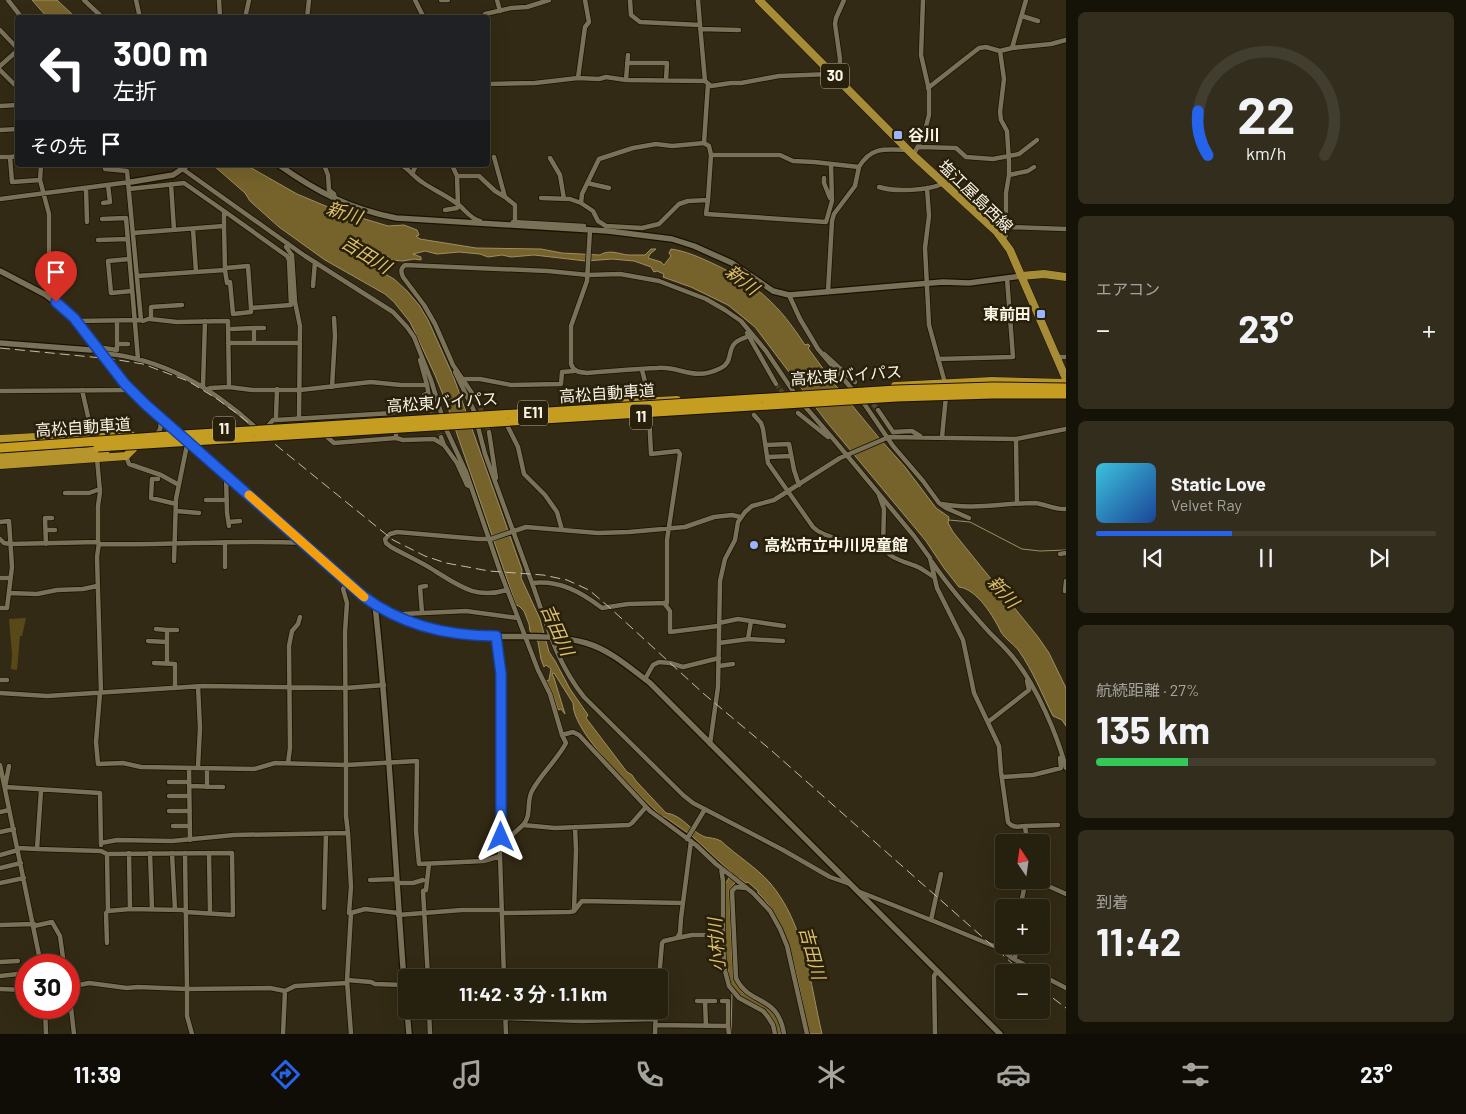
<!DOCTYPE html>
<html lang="ja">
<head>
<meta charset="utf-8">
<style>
  :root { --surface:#26200f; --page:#322d1d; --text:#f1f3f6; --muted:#a4a39e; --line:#423e2f; --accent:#2563eb }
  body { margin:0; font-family:Barlow,"Noto Sans JP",sans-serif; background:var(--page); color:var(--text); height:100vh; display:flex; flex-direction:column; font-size:19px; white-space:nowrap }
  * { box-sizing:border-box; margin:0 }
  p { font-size:16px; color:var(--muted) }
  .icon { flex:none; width:28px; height:28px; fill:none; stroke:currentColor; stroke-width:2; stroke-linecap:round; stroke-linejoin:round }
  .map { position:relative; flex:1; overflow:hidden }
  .panel { display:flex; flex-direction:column; gap:12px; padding:12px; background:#151208; width:400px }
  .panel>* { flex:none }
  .top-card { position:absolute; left:15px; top:15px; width:475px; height:152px; border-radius:5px; box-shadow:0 5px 20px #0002,0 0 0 1px var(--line); background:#202124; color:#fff; overflow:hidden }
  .needle { width:32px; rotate:347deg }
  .controls { position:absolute; left:995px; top:834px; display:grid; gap:10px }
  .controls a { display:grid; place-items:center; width:55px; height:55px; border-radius:5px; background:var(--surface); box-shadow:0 5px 20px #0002,0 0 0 1px var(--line); font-size:25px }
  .speed { position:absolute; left:15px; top:954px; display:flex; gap:10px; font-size:25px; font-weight:700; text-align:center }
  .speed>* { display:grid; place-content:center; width:65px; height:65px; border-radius:50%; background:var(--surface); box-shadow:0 5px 20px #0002,0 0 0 1px var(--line); line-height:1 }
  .speed .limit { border:8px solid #d22; background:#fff; color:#111 }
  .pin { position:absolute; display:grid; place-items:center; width:42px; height:42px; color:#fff; margin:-51px -21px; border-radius:50% 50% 50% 0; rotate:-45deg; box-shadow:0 0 5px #0007 }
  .pin .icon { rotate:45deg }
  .me { position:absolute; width:55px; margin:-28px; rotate:0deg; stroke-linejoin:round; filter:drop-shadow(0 0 4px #0008) }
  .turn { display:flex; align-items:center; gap:18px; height:105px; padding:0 15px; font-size:22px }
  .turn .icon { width:65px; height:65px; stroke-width:2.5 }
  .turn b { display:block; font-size:35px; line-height:42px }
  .then { display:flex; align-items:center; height:48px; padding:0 15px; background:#0003; gap:10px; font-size:19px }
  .big { font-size:38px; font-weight:700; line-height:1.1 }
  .panel .widget { flex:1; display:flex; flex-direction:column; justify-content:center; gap:8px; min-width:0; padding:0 18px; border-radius:8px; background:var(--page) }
  .panel .dial { align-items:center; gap:0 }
  .dial svg { height:130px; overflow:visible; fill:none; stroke:var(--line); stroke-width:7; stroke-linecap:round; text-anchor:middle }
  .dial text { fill:var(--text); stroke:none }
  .song { display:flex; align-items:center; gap:15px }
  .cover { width:60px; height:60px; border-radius:8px; background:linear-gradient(135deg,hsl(190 70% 55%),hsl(220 70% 35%)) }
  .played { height:5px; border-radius:2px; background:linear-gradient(90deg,var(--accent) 40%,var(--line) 40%) }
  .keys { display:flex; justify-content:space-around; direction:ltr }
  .heat { display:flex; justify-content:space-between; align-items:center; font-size:28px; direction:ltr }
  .charge { height:8px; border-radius:4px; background:linear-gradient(90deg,#34c759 27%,var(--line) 0) }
  .trip { position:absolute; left:398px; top:969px; width:270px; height:50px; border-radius:5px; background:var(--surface); box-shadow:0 5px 20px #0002,0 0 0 1px var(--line); font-weight:700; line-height:50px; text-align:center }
  .dock { display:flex; height:80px; justify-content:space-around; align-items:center; background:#0f0d06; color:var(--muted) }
  .dock .icon { width:35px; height:35px }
  .dock .active { color:var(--accent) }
  .dock b { font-size:22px; color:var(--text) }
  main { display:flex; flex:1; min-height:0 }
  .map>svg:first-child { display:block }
  .green { fill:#5a4918 }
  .water { fill:#76632c; stroke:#9d8e64 }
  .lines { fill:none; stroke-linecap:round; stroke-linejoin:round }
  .stream { stroke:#9d8e64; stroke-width:1 }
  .minor-tunnel { stroke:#504834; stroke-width:4.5; stroke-dasharray:4.5 2; stroke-linecap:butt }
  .minor-casing { stroke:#191201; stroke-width:6 }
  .tertiary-casing { stroke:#191201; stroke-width:8 }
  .primary-casing { stroke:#191201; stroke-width:9 }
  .trunk-casing { stroke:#191201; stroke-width:9 }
  .minor { stroke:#7a7159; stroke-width:4.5 }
  .tertiary { stroke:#7a7159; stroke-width:5.5 }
  .primary { stroke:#a78c37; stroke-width:8 }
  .trunk { stroke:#b6952c; stroke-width:8 }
  .rail { stroke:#c2bcac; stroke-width:1; stroke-dasharray:10 5; stroke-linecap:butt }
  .motorway-bridge-casing { stroke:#191201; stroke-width:11; stroke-linecap:butt }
  .motorway-bridge { stroke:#c59e21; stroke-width:9 }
  .route-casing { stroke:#184099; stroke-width:12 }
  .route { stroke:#2563eb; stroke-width:9 }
  .slow { stroke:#f59e0b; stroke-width:9 }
  .poi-dot { fill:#9cb4fd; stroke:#28200a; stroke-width:2 }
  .labels { text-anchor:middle; stroke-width:5; stroke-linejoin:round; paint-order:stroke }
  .shield { fill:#28200a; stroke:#bab4a4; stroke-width:1 }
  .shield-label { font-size:15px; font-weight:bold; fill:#f9f4e6 }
  .poi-label { font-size:16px; font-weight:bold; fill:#f9f4e6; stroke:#28200a; text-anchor:start }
  .street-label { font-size:16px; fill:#f9f4e6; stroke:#28200a }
  .water-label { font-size:18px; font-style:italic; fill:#ddbf6d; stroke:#28200a }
</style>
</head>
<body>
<main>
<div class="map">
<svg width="1066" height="1034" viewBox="0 0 1066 1034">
  <rect width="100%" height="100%" fill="#322a14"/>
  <path class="green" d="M26,618L22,636H20L17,670L11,669L12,654L9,619Z"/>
  <path class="water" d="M32,0H57L75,17H47Z
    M213,165H246L297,194L335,210L388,226L404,225L417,230L419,235L416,236L420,239L476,248L541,249L562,253L600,255C609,249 619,254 628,255C634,255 639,255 645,255L651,249H656L650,254L648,258L661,262L664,265L671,256L669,253L671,249C686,251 701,258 714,264C758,285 779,305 805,345L808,344L810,346L808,348L832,381L879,438L905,467L936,508L949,517L948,523L953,532L1038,637L1049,653L1066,688V726L1062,720L1053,716C1042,694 1033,671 1019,651C1014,644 1005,639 1001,632C994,617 977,589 959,587L944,568L926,541L826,421L755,327L728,305L691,287L663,277L664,274L657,271L654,272L651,267L634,261L612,259L586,261L534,255L511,257L502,255L488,257L480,254L459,252L437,254L425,251L413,254L421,257V260L414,259L403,261L392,260L385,254L345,244L344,251L394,279L407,291L419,305L428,320L454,378L522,570L521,578L540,619L549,652L555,661L570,689L588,715L586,718L627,772L632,775L636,781L666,813C683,815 691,832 705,837C710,838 715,838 721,841C737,856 756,867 770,883C805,924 810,983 822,1034H809C799,991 792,924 758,893V891L748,882L746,883L739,878L729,890L733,977L742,992L763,1004L773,1012L779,1023L781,1034H777C772,999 745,1009 732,986C724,973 725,909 724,890V886L732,873L692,836L665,817H662C640,795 572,734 573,703L554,673L552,674L554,678L565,714L561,709L558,710L552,691L546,681L549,680L551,669L546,665L544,667L541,659L538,642L530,631L529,624L524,611L519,606L516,605L446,402L435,375L410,322L394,302L385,294L325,260L279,227L250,201L245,193Z"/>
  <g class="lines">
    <path class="stream" d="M949,520L970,522L1022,549L1040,551L1066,550
      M731,1034L732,994"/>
    <path class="minor-tunnel" d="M776,384L786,397
      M869,399L878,410
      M478,402L489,432
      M431,409L441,437"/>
    <g class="minor-casing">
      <path id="minor" d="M8,0L22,18
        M84,0L103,18
        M136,0L140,18
        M219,0L220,18
        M415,0L424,18
        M441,0H448
        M497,0L500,11
        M630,0L631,15L640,22L700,25L698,0
        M485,14L511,8L527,7L549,0
        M1022,16L1038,21
        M245,18L249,0
        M307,18L309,0
        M700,25L705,81L711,86L731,83H741L779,76L832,74
        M700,29L739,30
        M0,30L18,49
        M1012,48L1051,44L1066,40
        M1000,51L1004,79L1000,112L1001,120L1007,131L1009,162V175L1006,193V235L1003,240
        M627,63H667L666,80
        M0,66L18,50
        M0,70L18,88
        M578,78L585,27L589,22L585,0
        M626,80L628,55
        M839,80L840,59L835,24L836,18L844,0
        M488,84L535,83L578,78L599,79L606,77L626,80L705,81
        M928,88L979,48L986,47L1000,51L1012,48L1026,0
        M0,106L18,105
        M0,130L18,129
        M918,147L956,148L966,157L993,159L1019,154L1037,140
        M711,155H780L793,161L814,162L859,167C871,146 886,149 908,150
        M913,155L923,138L929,115V90L921,55L923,0
        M18,156L10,157L12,182L40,180
        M0,157H10
        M494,157L505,197L515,205V223
        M550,158L560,175L564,199
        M41,165L40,180L49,214V289L46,295
        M177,165L305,256L393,312L407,327L414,337L431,380L446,429L466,472L500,571L538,670L550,694L562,735L566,743C557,760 541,774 532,791C526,802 532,816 523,825
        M324,165L328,175L329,190L334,194L335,199
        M401,165C409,169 414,177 422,182C433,190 448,196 459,205C466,211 471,219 480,221
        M412,174L416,165
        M1009,175L1028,171L1034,167
        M457,176H479L495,191L505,197
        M824,178V183L830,198
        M587,183L609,188
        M171,184L174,230
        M879,187C895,192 928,191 944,183
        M86,188L87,222
        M927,188L929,216L925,248L929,325L945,383
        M129,189L184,183L224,211V226
        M541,198L570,199L581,203L582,194L599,159L633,148L656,144L672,146L704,143L708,84
        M0,199L130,182
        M708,200L706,214L826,222L832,201L831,165
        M103,203L110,202L108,185
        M581,203L593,211L598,221L606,226L642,228L659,224L679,204L688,201L708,200L711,155L709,146L704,143
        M445,210L457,208L458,205L457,176L452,165
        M224,211L287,256L289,260L291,305L251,308L248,266L226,268
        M102,219L126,218L138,359
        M513,222L584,226
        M1006,227L1066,229
        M193,229L196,272
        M590,230L587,281L571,326V364C574,372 579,372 587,373C610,371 634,369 657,368C682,366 693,382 721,368C733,362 727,351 735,343C739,339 744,338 749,336
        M133,233L224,226L225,270L137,276
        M98,240L127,239
        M287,243L286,247L292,255L295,302L300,326L299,418
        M129,259L108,261L111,293L132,291
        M225,270L227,283L230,282L233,314L251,312V308
        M313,286L315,262
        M828,292L832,221L834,214L855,186L859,167
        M789,295L800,319L818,349L852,389
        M150,319L177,322L228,321L229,387L252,390H300L371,382L401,385H427
        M141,320L143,321L151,318V307L182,305
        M76,321L141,320L127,171L105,169V165
        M254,328H264
        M232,329L254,328V342
        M747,333L776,384
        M228,343H300
        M117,344H128
        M97,347L117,350V321
        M101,353C162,358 211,387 255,427
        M824,354L855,382
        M1056,357H1066
        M938,359L1013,357L1007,278
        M420,360L427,385L431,409
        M642,370L648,393V403
        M455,372L475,413
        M462,379H480L511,385L561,384L562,372L574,371
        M203,386L205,321
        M332,387L335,336L334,318
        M208,389L211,388L229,387
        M82,390L92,434
        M0,391L131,390
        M478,402L453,365L435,324L424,305L403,277C401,272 400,269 405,265L548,271L588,275L620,274L659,281L706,299L725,310L741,321L766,351L797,397
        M863,402L893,446L923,481L939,503L946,508L969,518
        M802,403L835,441
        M878,410L893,432L912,431L920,436
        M798,413L828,437
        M754,415L761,423L763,429L768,463L813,527C825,540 865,544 883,547
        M276,417L277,389
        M507,425L518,447L524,474L545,495L557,512L562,530
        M268,426L273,420H276L393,413L400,410L423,409L425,405L424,395L428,393
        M478,427L485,454L532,583C560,580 581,592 602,608L628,604L667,603V540L680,454L678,451L651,454L649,413
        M396,432V438L403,440L434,439L444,445
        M489,432L496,478
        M156,434C162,431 161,423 160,417
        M326,436L334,443L396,438
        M441,437L444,445L457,463L467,485L471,487
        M942,437L946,396
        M1016,439L1017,503
        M835,441L914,536L930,558L937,588L963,640L974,693L999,746L1001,772L1008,822C1012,828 1018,827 1025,826L1027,842
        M766,445L789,444L794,470L799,485
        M126,456L129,464L161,475L179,485
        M768,457L791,456
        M97,458L100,492L98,506V542
        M226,475L227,513L229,526
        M158,479H152L151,498L176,504
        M65,493H89L100,489
        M879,495L884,509L883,547C890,560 908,562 920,568C925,571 929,574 934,577
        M206,500H227
        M942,504C973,510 1003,503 1035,503C1045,504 1055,510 1066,509
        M177,511L199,513
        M229,522L240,521
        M46,530H55
        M0,539L4,543L10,544L98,542L100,544C168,546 235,539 302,543
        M99,543L97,557L101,693
        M225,543V567
        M46,544L45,518H52
        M1060,554L1066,553
        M174,561L176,499L187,445
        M932,562C949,587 969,610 990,633C999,642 1008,650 1016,661C1037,688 1057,734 1066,768
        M0,578H10
        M1066,581L1065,591H1066
        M532,583C547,625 556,662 584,697L683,795L693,803L783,850L830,877L850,884
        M507,590C476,599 461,587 435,571C422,562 405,555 391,547L386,543L385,539L390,534L397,532L479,539H491L526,527L598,533L629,532L685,527L714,517L732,515L740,517
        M9,593L37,594L57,590L83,589L97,586
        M664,603L670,611V632L718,626
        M0,608H7L12,567L9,521L0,522
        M422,613L420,587L426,586
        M398,617L402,614L466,611L518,618
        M719,623L738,619L784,626
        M156,629L167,630
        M496,636L501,674L500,856L504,978
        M748,639L751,621
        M148,641L167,642
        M719,643L749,639L783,641
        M154,663L175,664V688
        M167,664V630H177
        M719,666L733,664
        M645,679L653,665L659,662L670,663L683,667L719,658
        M0,680H7
        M198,686L200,728L198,767
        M0,693L47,696L203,686L346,688L384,685
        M100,693L96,742L98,764L123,763L141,767L254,769L275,763L346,765L345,632L347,603L343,589L347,583
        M988,722L1029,690L1027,681
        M562,735L573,732L579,735L650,811L696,845L716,864L753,893L770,911L780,929L787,946L807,1034
        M710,744L718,687L720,581L725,559L735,540L738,522L745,512L752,506L774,500L840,458L889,437L1016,439L1066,429
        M288,763L290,748L289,646L292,631L298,624L300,617
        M0,765L41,965
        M9,766L5,787L100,793L101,845
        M189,768L190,840
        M1002,777L1033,775L1061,768L1060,758L1063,757
        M169,782H189
        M189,786L223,787
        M207,787V768
        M169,796H189
        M169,811H190
        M0,812L9,810
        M173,826H190
        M1025,826L1058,825
        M0,832L14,829
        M348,833L351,887L349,913
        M501,837L512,835L523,825L555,828L629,825L632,823L646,807
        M687,839L705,809
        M101,843L117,840L172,841L234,835L348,833L346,816V765L417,761L416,831L419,864L484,861L500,856
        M18,848L37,849L41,791
        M37,849L101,851L107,854L232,853L233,915L186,912L183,910L130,909L108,911L107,854
        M129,853L130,909
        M150,853L152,909
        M172,853L175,910
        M209,853L210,913
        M0,855L18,850
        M0,868L21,863
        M721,868L723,881V947L725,971L729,986L739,998L763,1011L768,1017L773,1025L775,1034
        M370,880L396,879
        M1026,880L1046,885L1066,894
        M0,883L24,878
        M397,883H413L423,880
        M746,888L736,887L732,891L736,978C749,1006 778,994 784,1034
        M860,892L936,922L1001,949L1012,958L1038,972
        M324,908L326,833
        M1020,908L1026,880
        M574,911L576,850L575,827
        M502,913L570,912L574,911L582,901L683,903
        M398,915L462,910H502
        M931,920L941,874
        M0,925L34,924
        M34,926L52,922L60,936L64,965
        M677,938L692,935H706L723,942
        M107,943L106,913L108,911
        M1015,960L1016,945
        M0,962L18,961
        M1041,975L1066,988
        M0,976L18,974
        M428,978L423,891L426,890L429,864
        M659,978L662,943L664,941L677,938L680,933L681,918L691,841
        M347,980L371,982L375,984L404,985
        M69,987L89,983L127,988L138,987L187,989L185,853
        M0,989L26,990
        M69,990L74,1034
        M697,1001H715
        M705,1001L706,1026
        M722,1001H728V1026
        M45,1008L46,1034
        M429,1010L430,1034
        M505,1010L506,1034
        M505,1018L581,1021L656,1019
        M655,1025L728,1026L729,1034
        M192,1034L187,1016V989L270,988L285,991L295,986L347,983
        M283,1034L285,991
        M351,1034L347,981L351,913L365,909L398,913
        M655,1034L656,1010
        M935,1034L934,976L937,971"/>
    </g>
    <g class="tertiary-casing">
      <path id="tertiary" d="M279,165C317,192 350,209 396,218L608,231L672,239L694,246L732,263L773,291L789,295L943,282L969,283L1021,276
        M131,182L173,175L188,165
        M0,271L46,295L65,310L82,328L125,384L181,436
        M0,343L91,350L97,347
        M188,442C226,475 264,508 302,542C332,570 362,602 400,618C425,628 450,635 477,636C513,638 551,633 586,643C610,650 630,668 650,683L1000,1034
        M375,605C390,738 395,872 406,1006
        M407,1010L409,1034"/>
    </g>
    <g class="primary-casing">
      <path id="primary" d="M759,0L913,155L996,231L1010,250L1066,379
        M1021,276L1044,274L1066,277"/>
    </g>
    <g class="trunk-casing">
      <path id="trunk" d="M895,386L992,381L1066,383
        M618,403L677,400
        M0,439L124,432L131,435
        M0,457L106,450
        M0,465L126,456L133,449"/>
    </g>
    <use href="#minor" class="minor"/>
    <use href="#tertiary" class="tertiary"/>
    <use href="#primary" class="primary"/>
    <use href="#trunk" class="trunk"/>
    <path class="rail" d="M0,348L112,359L143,364L188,381L217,399L239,415L393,540L425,556L446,563L489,571L543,575L567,580L589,590L609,607L704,694L772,751L1022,972
      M1041,989L1066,1008"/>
    <g class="motorway-bridge-casing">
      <path id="motorway-bridge" d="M98,447L897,397L992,394H1066
        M0,448L183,435L896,390L993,387L1066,388"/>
    </g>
    <use href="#motorway-bridge" class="motorway-bridge"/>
  </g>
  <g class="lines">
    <g class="route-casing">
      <path id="route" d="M56,302L74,318L125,384L145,404L363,596C401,625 448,636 496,636L501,674V837"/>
    </g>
    <use href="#route" class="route"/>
    <path class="slow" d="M249,495L364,597"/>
  </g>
  <g class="poi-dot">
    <rect x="893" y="130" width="10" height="10" rx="2.5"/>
    <rect x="1036" y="309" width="10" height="10" rx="2.5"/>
    <circle cx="754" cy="545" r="5"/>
  </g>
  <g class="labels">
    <g class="shield">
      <rect x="821" y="63.5" width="28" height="25" rx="4"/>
      <rect x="518" y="400.5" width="30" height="25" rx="4"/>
      <rect x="630" y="404.5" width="22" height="25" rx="4"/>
      <rect x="213" y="416.5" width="22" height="25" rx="4"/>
    </g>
    <g class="shield-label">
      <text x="835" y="81">30</text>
      <text x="533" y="418">E11</text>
      <text x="641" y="422">11</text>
      <text x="224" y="434">11</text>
    </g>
    <g class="poi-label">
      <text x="908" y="141">谷川</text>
      <text x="1031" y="320" text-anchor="end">東前田</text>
      <text x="764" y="551">高松市立中川児童館</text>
    </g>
    <g class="street-label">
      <text transform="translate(976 196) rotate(44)" y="6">塩江屋島西線</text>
      <text transform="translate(846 375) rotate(-4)" y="6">高松東バイパス</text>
      <text transform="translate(607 393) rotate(-4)" y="6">高松自動車道</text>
      <text transform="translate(442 402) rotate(-4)" y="6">高松東バイパス</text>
      <text transform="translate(83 427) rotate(-4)" y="6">高松自動車道</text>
    </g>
    <g class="water-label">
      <text transform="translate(344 213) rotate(17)" y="6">新川</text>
      <text transform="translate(366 255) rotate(32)" y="6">吉田川</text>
      <text transform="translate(742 280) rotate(38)" y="6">新川</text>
      <text transform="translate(1003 592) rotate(48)" y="6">新川</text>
      <text transform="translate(557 630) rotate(66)" y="6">吉田川</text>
      <text transform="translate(717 945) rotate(-94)" y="6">小村川</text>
      <text transform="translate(812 953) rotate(75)" y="6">吉田川</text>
    </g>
  </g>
</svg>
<div class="controls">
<a><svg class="needle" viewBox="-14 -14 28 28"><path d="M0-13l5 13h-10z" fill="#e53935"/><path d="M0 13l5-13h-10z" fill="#a4a39e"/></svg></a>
<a>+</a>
<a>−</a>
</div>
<div class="speed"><div class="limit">30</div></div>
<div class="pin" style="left:56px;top:302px;background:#d93025"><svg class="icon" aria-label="arrive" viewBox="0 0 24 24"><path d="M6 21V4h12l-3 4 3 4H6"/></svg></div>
<svg class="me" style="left:501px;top:837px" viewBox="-20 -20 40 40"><path d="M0-17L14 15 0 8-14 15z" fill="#2563eb" stroke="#fff" stroke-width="4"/></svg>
<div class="trip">11:42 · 3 分 · 1.1 km</div>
<div class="top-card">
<div class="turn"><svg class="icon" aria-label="left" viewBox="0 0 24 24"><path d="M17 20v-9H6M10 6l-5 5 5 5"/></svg><div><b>300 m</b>左折</div></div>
<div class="then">その先<svg class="icon" aria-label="arrive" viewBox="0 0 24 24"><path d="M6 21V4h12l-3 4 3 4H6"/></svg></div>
</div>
</div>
<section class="panel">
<div class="widget dial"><svg viewBox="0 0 100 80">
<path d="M14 69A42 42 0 1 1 86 69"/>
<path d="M14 69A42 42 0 0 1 8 42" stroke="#2563eb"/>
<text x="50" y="56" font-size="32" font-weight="700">22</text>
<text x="50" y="72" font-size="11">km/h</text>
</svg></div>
<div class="widget"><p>エアコン</p>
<div class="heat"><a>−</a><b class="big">23°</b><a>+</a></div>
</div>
<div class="widget">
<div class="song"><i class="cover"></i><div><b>Static Love</b><p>Velvet Ray</p></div></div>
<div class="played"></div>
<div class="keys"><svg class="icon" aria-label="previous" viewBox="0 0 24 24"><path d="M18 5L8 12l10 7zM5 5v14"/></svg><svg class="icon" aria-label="pause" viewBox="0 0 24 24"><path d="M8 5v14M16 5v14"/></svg><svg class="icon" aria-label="next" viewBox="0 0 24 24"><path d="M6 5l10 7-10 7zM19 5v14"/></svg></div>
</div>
<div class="widget"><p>航続距離 · 27%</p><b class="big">135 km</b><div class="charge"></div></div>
<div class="widget"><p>到着</p><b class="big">11:42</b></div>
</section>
</main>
<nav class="dock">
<b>11:39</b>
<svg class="icon active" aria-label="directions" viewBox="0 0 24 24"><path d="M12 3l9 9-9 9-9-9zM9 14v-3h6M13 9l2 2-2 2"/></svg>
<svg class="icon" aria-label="music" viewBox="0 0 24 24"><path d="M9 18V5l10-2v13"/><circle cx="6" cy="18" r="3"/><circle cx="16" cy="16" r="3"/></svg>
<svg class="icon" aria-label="phone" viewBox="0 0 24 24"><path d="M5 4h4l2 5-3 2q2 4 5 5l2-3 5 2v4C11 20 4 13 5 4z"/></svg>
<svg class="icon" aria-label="climate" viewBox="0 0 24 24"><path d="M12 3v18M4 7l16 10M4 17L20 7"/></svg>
<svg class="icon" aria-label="car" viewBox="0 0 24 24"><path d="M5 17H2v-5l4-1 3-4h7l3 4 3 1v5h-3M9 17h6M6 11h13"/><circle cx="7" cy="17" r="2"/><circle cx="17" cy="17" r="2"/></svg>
<svg class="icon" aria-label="filters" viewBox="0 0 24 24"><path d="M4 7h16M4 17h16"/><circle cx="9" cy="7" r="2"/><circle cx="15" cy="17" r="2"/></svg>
<b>23°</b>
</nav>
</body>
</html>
